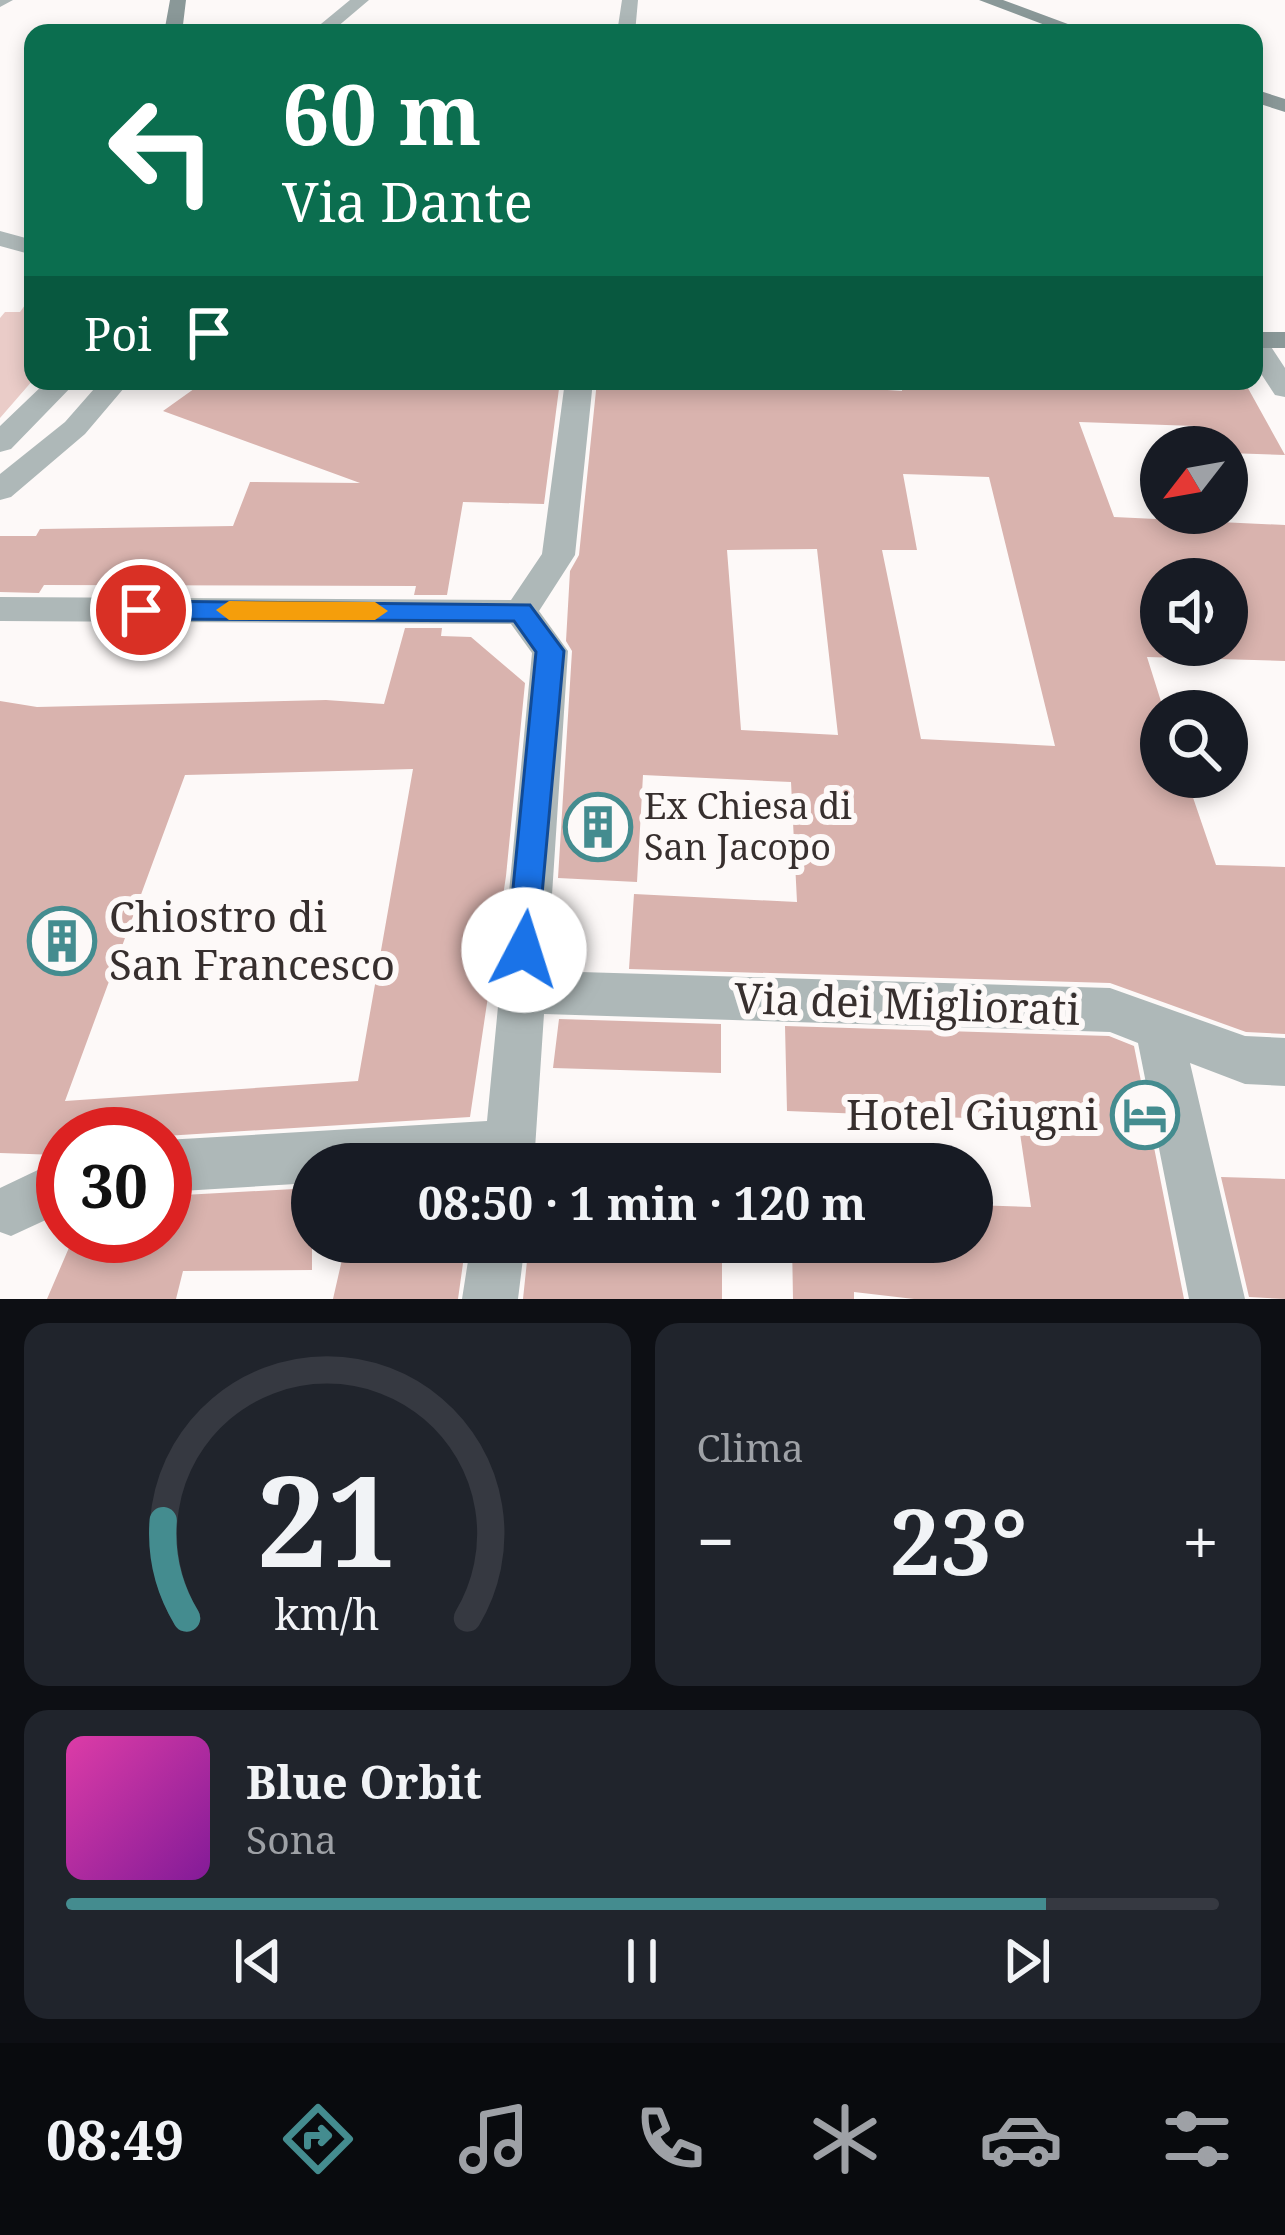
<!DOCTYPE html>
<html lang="it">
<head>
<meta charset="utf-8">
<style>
  :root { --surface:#171b24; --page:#20242c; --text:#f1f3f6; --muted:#9ea1a6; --line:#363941; --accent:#448c8f }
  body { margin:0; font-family:"Noto Serif",serif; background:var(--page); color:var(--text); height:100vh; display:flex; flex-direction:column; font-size:45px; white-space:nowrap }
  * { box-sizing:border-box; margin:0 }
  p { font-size:39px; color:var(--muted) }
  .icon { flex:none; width:66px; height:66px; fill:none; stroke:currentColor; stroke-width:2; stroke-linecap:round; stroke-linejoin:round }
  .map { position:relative; height:1299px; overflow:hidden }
  .side { display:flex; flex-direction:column; gap:24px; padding:24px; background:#0d0f14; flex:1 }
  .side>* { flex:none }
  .hud { position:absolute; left:24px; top:24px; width:1239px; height:366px; border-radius:24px; box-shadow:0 6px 18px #0003; background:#0b6e4f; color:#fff; overflow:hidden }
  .needle { width:78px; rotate:239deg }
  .buttons { position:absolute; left:1140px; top:426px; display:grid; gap:24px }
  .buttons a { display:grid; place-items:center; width:108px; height:108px; border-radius:50%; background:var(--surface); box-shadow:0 6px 18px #0003; font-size:60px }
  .speed { position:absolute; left:36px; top:1107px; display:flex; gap:24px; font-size:60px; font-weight:700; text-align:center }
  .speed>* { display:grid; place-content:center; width:156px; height:156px; border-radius:50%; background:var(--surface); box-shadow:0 6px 18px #0003; line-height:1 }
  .speed .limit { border:18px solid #d22; background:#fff; color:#111 }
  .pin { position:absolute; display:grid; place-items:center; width:102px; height:102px; color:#fff; margin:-51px; border:6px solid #fff; border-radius:50%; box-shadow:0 3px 12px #0007 }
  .me { position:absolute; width:132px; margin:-66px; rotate:5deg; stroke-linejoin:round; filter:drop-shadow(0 0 9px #0008) }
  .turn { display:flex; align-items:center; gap:42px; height:252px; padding:0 60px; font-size:54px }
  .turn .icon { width:156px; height:156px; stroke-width:2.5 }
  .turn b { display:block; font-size:84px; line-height:102px }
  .then { display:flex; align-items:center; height:114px; padding:0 60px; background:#0003; gap:24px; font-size:45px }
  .big { font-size:90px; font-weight:700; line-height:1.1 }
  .side .card { flex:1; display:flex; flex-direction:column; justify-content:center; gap:18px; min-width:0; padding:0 42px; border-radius:24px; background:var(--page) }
  .side .dial { align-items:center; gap:0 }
  .dial svg { height:312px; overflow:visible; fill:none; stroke:var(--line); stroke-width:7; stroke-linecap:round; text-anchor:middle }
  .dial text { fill:var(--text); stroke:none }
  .song { display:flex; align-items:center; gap:36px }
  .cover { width:144px; height:144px; border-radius:18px; background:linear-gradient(135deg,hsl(320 70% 55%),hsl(290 70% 35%)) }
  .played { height:12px; border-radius:6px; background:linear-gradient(90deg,var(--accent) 85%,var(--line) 85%) }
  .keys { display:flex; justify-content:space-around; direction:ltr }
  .heat { display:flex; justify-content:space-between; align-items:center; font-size:66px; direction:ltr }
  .side .tiles { flex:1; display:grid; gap:24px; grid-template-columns:1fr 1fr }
  .card:last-child { grid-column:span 2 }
  .trip { position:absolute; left:291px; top:1143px; width:702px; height:120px; border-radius:60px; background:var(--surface); box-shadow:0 6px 18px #0003; font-weight:700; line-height:120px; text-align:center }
  .tab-bar { display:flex; height:192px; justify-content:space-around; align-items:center; background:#090b0e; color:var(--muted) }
  .tab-bar .icon { width:84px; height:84px }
  .tab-bar .current { color:var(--accent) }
  .tab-bar b { font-size:54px; color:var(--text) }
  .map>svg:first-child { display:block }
  .green { fill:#eaccc8 }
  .building { fill:#d9b3ae; fill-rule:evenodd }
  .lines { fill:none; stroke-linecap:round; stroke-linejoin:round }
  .street { fill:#aeb8b8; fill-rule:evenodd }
  .secondary { fill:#8a9898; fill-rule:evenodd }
  .route { fill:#1a73e8; stroke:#114b97; stroke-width:3 }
  .slow { fill:#f59e0b }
  .labels { text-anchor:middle; stroke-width:12; stroke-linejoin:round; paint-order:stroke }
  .poi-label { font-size:36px; fill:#372f2e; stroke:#fdf9f8; text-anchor:start }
  .near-poi-label { font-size:42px; fill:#372f2e; stroke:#fdf9f8; text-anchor:start }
  .near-street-label { font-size:42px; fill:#372f2e; stroke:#fdf9f8 }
</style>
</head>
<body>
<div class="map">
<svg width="1285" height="1299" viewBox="0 0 1285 1299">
  <rect width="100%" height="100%" fill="#fdf9f8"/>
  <path class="green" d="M33,294V380L0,418V318L5,312H20Z"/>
  <path class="building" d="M205,381H560L544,504L463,502L447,595H414L416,586L44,585L39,593L0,592V536H36L40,529L233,526L250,482L360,483L163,411Z
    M597,381H754L902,391L901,381H1244L1285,455L1227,453V447H1205L1195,426L1079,422L1114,517L1285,525V661L1147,657L1164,711L1161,777H1186L1216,865L1285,867V1034L1246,1032L1110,983L629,969L634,894L797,902L791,782L643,775L637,882L558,878L572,651L566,641L570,571L579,555ZM903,474L989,477L1055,746L921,739L882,550H917ZM817,549L838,735L741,730L727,550ZM1161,579H1227V645H1161Z
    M405,628H442L441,636L471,637L525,683L506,876L470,1117L165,1136L63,1134V1154L58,1155L0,1153V701L37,707L326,700L384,704ZM413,769L358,1081L65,1101L185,775Z
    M559,1019L721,1024V1073L553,1068Z
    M785,1026L1109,1036L1134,1046L1184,1299H914L854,1292V1299H793L792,1242H972V1205L1031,1207L1018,1120L787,1111Z
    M1221,1177L1285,1179V1299L1249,1297Z
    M312,1188V1270L183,1271L176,1299H47L74,1236H165V1196Z
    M346,1242H466L458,1299H333Z
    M529,1242H722V1299H523Z"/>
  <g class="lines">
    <path class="street" d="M0,0H13L0,7Z
      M350,0H369L330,33H310Z
      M622,0H638L635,33H617Z
      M0,231L33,240V255L0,246Z
      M1254,334L1264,336L1285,368V397L1275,395L1254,363Z
      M47,381H77L11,449L0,452V426Z
      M101,381H130L85,434L11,497L0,500V474L65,422Z
      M565,381H593L575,555L539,611L568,651L547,971L1110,988L1245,1036L1285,1038V1086L1245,1084L1190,1063L1245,1299H1189L1138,1043L1110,1032L544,1014L534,1164H312V1183L165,1192V1140L487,1121L532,653L511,624L0,621V597L511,600L542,554Z
      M63,1158V1212L11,1236L0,1232V1188Z
      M471,1242H525L518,1299H462Z"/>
    <path class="secondary" d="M170,0H186L182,33H164Z
      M979,0H1003L1092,33H1066Z
      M1254,89L1285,99V112L1254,102Z
      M1254,332H1285V348H1254Z"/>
  </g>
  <path class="route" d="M141,601L530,605L564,651L536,961L524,965L512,961L507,950L536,652L514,621L141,619L128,610Z"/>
  <path class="slow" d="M229,601L375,602L388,611L375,620H229L216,610Z"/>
  <defs>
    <g id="building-ring" transform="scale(3.45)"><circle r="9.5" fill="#fdf9f8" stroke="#448c8f" stroke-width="1.5"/><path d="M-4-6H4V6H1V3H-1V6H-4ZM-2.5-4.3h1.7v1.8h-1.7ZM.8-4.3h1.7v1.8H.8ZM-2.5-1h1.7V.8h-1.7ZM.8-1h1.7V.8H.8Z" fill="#448c8f"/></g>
    <g id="hotel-ring" transform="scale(3.45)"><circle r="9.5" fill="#fdf9f8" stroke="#448c8f" stroke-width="1.5"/><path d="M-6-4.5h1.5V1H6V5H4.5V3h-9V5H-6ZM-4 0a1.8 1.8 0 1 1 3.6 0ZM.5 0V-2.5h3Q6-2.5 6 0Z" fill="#448c8f"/></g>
  </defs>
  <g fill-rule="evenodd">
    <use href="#building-ring" x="598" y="827"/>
    <use href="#building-ring" x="62" y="941"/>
    <use href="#hotel-ring" x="1145" y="1115"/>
  </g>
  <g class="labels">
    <g class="poi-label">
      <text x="644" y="819">Ex Chiesa di<tspan x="644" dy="41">San Jacopo</tspan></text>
    </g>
    <g class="near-poi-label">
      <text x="109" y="932">Chiostro di<tspan x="109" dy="48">San Francesco</tspan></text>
      <text x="1098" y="1130" text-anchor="end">Hotel Giugni</text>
    </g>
    <g class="near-street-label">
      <text transform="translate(907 1004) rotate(2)" y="15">Via dei Migliorati</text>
    </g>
  </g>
</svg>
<div class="buttons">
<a><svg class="needle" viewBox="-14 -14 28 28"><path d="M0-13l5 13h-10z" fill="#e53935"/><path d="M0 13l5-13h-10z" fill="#9ea1a6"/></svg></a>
<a><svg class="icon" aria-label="sound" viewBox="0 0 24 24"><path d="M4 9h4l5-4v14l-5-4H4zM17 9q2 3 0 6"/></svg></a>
<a><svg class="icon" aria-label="search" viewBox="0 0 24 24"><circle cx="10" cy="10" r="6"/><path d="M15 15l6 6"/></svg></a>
</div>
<div class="speed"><div class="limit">30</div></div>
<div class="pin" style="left:141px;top:610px;background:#d93025"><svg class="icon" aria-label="arrive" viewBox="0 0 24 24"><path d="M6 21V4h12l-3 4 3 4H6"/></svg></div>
<svg class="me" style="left:524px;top:950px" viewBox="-20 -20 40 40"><circle r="19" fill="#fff"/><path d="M0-13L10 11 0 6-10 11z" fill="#1a73e8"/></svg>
<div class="trip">08:50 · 1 min · 120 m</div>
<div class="hud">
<div class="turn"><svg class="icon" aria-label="left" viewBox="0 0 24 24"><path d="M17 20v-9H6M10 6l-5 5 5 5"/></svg><div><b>60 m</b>Via Dante</div></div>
<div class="then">Poi<svg class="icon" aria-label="arrive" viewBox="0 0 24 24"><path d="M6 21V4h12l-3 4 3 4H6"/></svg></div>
</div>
</div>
<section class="side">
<div class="tiles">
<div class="card dial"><svg viewBox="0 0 100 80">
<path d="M14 69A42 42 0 1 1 86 69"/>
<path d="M14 69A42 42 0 0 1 8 44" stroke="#448c8f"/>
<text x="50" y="56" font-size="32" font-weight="700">21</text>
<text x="50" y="72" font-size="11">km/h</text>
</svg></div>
<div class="card"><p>Clima</p>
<div class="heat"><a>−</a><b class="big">23°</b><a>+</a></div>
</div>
<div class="card">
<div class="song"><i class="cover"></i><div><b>Blue Orbit</b><p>Sona</p></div></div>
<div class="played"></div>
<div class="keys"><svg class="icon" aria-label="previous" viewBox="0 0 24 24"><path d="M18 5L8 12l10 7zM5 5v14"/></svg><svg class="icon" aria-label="pause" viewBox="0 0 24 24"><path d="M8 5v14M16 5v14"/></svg><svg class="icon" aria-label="next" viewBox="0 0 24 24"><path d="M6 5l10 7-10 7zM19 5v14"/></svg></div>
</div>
</div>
</section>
<nav class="tab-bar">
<b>08:49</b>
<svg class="icon current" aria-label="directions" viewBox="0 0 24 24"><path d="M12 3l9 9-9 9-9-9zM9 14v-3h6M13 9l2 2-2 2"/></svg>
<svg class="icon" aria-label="music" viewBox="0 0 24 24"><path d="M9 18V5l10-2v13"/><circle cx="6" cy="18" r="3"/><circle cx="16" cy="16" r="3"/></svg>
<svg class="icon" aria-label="phone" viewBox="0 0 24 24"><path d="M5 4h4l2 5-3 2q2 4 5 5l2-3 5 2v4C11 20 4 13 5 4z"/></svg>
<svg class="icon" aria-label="climate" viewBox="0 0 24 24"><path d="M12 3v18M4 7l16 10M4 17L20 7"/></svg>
<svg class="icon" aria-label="car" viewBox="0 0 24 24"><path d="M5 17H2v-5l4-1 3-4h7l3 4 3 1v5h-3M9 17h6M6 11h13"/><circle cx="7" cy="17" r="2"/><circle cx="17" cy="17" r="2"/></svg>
<svg class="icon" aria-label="filters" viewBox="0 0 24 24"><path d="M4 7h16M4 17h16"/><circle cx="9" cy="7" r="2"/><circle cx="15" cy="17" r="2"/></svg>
</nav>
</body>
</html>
